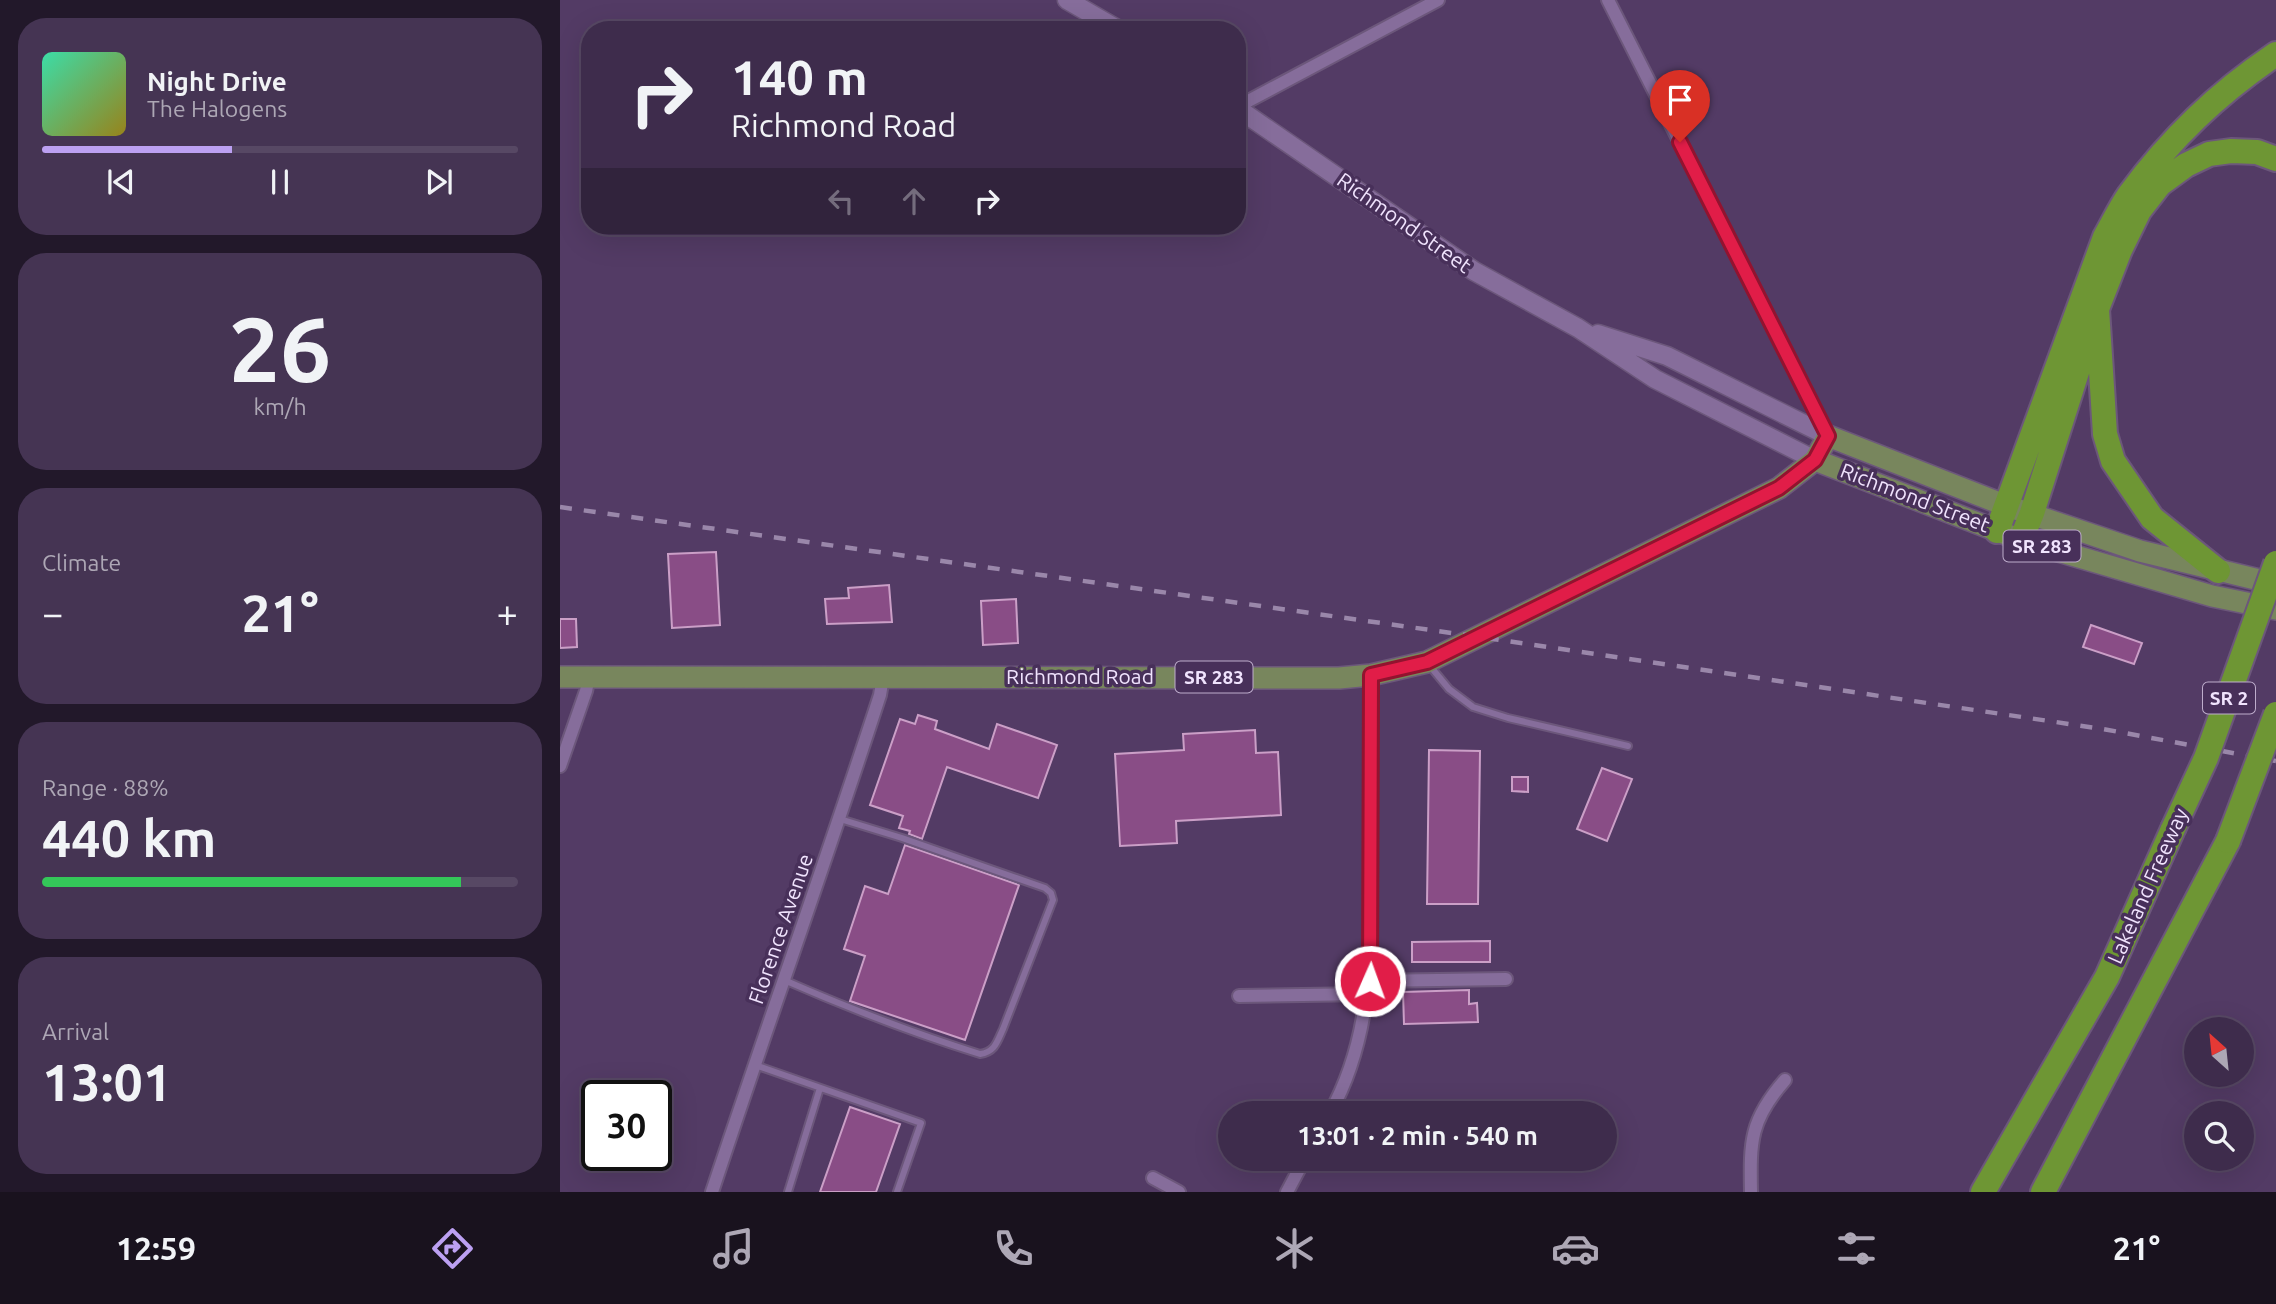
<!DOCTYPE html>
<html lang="en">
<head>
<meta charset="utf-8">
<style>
  :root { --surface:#3e2c4c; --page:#453453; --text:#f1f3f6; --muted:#ada7b5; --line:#574864; --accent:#bca0f2 }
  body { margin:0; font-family:Ubuntu,sans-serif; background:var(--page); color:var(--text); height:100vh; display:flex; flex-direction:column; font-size:26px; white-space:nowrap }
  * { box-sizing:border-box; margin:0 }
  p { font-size:23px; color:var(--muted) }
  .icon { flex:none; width:38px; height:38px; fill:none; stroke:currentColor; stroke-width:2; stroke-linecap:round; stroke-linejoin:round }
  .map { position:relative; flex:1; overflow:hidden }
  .details { display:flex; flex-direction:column; gap:18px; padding:18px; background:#22182a; width:560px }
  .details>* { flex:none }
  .hud { position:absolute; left:21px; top:21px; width:665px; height:214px; border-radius:28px; box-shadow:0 7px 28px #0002,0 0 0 2px var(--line); background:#3e2c4c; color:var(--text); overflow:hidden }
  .needle { width:46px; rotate:333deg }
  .controls { position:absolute; left:1624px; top:1017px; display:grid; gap:14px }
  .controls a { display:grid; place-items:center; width:70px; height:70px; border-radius:50%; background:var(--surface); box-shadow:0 7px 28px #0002,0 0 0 2px var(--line); font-size:35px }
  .speed { position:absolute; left:21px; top:1080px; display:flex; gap:14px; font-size:35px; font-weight:700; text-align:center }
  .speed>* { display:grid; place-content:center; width:91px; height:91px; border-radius:50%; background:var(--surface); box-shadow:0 7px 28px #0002,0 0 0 2px var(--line); line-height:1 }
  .speed .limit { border:4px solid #111; border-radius:10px; background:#fff; color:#111 }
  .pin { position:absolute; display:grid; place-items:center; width:60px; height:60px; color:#fff; margin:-72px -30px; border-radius:50% 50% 50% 0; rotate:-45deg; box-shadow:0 0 7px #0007 }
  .pin .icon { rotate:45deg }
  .me { position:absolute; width:77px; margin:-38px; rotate:2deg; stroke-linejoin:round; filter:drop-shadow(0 0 5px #0008) }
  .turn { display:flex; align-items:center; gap:24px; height:147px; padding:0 35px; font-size:32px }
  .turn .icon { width:91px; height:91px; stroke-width:2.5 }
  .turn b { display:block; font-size:49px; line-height:60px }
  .lanes { display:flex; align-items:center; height:66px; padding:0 35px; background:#0003; justify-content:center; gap:35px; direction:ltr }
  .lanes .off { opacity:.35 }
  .big { font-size:52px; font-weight:600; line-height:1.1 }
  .details .card { flex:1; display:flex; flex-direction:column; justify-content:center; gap:10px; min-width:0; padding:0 24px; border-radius:28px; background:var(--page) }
  .details .dial { align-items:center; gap:0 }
  .dial b { font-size:91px; line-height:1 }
  .song { display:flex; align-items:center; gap:21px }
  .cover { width:84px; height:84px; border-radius:10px; background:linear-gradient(135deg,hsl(160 70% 55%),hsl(50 70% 35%)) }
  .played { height:7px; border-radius:4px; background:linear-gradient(90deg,var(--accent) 40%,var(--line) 40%) }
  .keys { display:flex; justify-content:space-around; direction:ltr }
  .heat { display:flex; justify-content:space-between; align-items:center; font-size:38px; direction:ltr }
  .charge { height:10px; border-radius:5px; background:linear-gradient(90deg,#34c759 88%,var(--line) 0) }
  .trip { position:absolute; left:658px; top:1101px; width:399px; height:70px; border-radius:35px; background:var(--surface); box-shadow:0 7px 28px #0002,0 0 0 2px var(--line); font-weight:600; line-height:70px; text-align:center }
  .tab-bar { display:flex; height:112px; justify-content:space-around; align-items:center; background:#19121e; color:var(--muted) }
  .tab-bar .icon { width:49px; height:49px }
  .tab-bar .active { color:var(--accent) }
  .tab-bar b { font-size:32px; color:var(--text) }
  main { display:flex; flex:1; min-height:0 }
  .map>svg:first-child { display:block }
  .building { fill:#894d86; stroke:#cb9fc7; stroke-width:2 }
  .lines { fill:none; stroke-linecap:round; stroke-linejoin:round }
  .lane-casing { stroke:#6c577b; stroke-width:10 }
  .street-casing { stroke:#6c577b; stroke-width:16 }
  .secondary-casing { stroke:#6c577b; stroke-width:21 }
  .primary-casing { stroke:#6c577b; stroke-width:24 }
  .highway-casing { stroke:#6c577b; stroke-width:28 }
  .lane { stroke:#866d9b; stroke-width:6 }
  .street { stroke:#866d9b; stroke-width:12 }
  .secondary { stroke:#866d9b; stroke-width:18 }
  .primary { stroke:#78865d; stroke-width:21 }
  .highway { stroke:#6e9634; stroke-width:24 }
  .rail { stroke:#9a87aa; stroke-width:4.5; stroke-dasharray:12 12; stroke-linecap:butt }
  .highway-bridge-casing { stroke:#6c577b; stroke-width:28; stroke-linecap:butt }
  .highway-bridge { stroke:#6e9634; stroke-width:24 }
  .route-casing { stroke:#92132f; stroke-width:18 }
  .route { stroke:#e11d48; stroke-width:12 }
  .labels { text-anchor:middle; stroke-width:7; stroke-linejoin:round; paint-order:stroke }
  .shield { fill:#48305a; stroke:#beadcc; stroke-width:2 }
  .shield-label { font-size:19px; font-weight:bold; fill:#f0e3fd }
  .street-label { font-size:21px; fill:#f0e3fd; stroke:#48305a }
</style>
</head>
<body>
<main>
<section class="details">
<div class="card">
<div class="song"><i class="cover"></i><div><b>Night Drive</b><p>The Halogens</p></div></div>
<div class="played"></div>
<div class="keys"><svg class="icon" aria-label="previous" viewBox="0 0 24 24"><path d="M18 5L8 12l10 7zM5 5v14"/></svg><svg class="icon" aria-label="pause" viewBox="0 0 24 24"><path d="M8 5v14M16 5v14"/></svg><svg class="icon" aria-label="next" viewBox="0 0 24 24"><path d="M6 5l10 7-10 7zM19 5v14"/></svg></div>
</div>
<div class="card dial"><b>26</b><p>km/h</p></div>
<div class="card"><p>Climate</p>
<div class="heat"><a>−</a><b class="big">21°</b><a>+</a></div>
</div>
<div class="card"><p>Range · 88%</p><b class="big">440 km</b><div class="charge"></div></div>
<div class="card"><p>Arrival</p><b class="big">13:01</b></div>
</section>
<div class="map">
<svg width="1716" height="1192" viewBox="0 0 1716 1192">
  <rect width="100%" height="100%" fill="#533b65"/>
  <path class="building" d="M156,552L160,625L112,628L108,554Z
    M329,585L332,622L267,624L265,599L289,598L288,588Z
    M456,599L458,643L423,645L421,601Z
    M0,619H16L17,647L0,648Z
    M1531,625L1582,643L1574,664L1523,647Z
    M358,715L377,721L375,729L429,749L437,724L497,745L478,798L387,767L362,839L349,834L350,831L339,828L343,816L310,805L340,719L355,724Z
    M695,730L696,753L718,752L721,815L616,821L617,843L560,846L555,754L624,750L623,734Z
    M869,750L920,751L918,904H867Z
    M1042,768L1072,779L1047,841L1017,829Z
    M952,777H968V792L952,791Z
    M345,845L459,885L405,1040L290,1001L305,956L284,949L305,886L328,894Z
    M930,941V962H852V942Z
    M909,990V1004L917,1003L918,1022L844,1024L843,992Z
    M290,1107L340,1124L316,1192H260Z"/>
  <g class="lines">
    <g class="lane-casing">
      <path id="lane" d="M870,666L889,689L913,707L948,718L1068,746
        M224,980C288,1008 353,1033 420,1054C435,1052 437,1042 443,1029L493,900L491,893L485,888L342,838L280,819
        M195,1065L361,1123L337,1192
        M228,1192L260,1088"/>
    </g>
    <g class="street-casing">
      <path id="street" d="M1048,0L1268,435
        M677,107L878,0
        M0,766L26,691L29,677
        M810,981L946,979
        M679,996L808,994
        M770,1113C815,1032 811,942 811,852C811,793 811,734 811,675
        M593,1178L619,1192
        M152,1192C207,1026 266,861 320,695L323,677
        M727,1192L745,1158
        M1191,1192C1190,1141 1190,1120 1225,1080"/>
    </g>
    <g class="secondary-casing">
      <path id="secondary" d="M507,0L559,30
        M677,108L914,271L1018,328L1095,379L1255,460
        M1038,334L1107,356L1268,436"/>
    </g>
    <g class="primary-casing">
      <path id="primary" d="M1255,460L1461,540L1652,596L1716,609
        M0,677L779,678L811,675L867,662L1219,488L1255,460L1268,436L1447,506L1580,551L1716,584"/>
    </g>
    <g class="highway-casing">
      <path id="highway" d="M1437,531L1545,237C1553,223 1560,208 1569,195C1611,138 1657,94 1716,54
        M1461,540L1472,513L1532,325
        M1658,571L1592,518L1553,461L1545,434L1537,309L1560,250L1579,211L1600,184L1626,165L1649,154L1671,151L1697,152L1716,159
        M1423,1192L1547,977L1613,829
        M1483,1192L1668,841"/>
    </g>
    <use href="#lane" class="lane"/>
    <use href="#street" class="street"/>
    <use href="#secondary" class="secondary"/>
    <use href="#primary" class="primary"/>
    <use href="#highway" class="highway"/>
    <path class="rail" d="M0,507L920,637L1543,729L1716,761"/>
    <g class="highway-bridge-casing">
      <path id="highway-bridge" d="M1613,829L1646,758L1716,563
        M1668,841L1716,714"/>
    </g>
    <use href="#highway-bridge" class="highway-bridge"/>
  </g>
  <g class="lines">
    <g class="route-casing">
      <path id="route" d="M810,981L811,675L867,662L1219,488L1255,460L1268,436L1120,142"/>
    </g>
    <use href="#route" class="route"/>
  </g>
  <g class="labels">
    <g class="shield">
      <rect x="1443.5" y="530.5" width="77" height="31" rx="5"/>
      <rect x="615.5" y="661.5" width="77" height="31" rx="5"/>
      <rect x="1643" y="682.5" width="52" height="31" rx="5"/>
    </g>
    <g class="shield-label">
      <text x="1482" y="553">SR 283</text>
      <text x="654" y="684">SR 283</text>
      <text x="1669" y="705">SR 2</text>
    </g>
    <g class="street-label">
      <text transform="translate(844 223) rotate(35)" y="7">Richmond Street</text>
      <text transform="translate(1355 498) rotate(21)" y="7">Richmond Street</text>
      <text x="520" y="684">Richmond Road</text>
      <text transform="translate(1588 886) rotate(-66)" y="7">Lakeland Freeway</text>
      <text transform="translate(221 929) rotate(-71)" y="7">Florence Avenue</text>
    </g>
  </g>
</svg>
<div class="controls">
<a><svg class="needle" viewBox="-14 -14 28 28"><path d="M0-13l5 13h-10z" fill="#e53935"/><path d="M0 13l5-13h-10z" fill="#ada7b5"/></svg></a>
<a><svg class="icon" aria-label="search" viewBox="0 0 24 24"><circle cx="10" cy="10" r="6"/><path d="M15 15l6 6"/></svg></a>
</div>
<div class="speed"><div class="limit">30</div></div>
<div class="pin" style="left:1120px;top:142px;background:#d93025"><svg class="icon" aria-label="arrive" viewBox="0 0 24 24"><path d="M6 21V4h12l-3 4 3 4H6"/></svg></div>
<svg class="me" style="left:810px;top:981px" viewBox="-20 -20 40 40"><circle r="17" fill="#e11d48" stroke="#fff" stroke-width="3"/><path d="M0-11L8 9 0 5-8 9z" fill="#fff"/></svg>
<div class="trip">13:01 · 2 min · 540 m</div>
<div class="hud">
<div class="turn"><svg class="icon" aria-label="right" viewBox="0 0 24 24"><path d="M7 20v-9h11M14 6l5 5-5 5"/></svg><div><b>140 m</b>Richmond Road</div></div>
<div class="lanes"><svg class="icon off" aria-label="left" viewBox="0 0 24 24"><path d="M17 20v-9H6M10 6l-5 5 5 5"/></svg><svg class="icon off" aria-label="ahead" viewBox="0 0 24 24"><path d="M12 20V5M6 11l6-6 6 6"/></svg><svg class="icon" aria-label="right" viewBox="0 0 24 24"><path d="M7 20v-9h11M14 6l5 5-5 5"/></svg></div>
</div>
</div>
</main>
<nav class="tab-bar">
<b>12:59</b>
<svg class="icon active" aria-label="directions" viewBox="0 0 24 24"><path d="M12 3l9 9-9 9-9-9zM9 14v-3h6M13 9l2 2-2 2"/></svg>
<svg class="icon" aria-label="music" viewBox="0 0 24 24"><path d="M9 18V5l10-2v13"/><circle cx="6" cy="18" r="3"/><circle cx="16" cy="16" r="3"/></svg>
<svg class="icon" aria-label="phone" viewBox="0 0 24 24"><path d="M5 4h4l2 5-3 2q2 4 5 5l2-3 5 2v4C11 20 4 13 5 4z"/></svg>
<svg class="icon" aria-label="climate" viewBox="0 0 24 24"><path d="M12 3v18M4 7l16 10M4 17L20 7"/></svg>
<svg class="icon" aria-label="car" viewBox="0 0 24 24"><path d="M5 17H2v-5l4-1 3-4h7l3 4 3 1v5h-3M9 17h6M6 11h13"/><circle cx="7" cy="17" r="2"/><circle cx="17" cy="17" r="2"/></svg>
<svg class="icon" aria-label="filters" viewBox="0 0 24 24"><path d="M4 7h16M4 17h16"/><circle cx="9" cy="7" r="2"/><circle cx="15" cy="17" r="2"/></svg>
<b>21°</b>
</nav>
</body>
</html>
